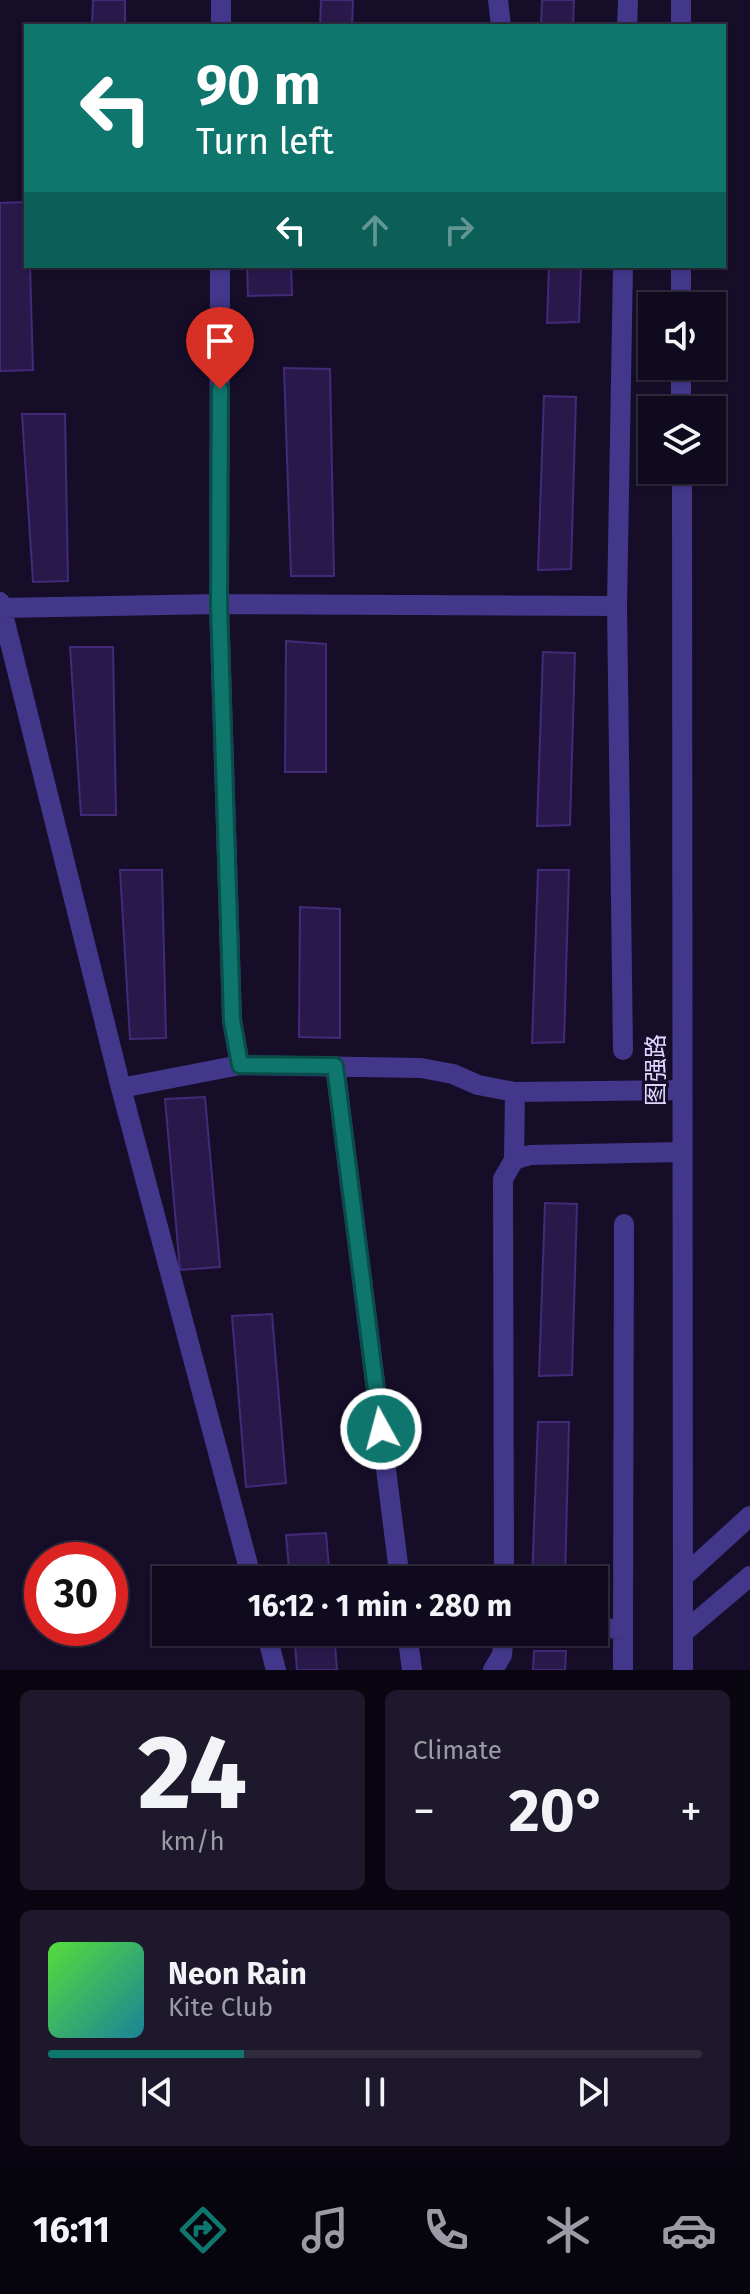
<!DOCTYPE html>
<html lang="en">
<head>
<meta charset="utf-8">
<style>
  :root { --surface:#100a1f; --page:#1e182c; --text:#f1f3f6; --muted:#9c9aa4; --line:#302b3d; --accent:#0f766e }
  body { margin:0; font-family:"Fira Sans","Noto Sans SC",sans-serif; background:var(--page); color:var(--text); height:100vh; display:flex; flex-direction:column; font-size:30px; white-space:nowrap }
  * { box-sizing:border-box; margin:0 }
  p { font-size:26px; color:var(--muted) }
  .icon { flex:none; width:44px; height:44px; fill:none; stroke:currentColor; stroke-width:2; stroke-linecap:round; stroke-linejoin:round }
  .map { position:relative; height:1670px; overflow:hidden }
  .details { display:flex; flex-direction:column; gap:20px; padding:20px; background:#090611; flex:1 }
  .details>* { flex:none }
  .top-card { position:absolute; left:24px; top:24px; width:702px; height:244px; border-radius:0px; box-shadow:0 2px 6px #0004,0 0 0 2px var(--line); background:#0f766e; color:#fff; overflow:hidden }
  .fabs { position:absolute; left:638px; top:292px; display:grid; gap:16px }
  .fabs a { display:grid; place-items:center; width:88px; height:88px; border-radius:0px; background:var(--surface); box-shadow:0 2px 6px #0004,0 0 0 2px var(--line); font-size:40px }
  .speed { position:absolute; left:24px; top:1542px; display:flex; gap:16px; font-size:40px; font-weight:700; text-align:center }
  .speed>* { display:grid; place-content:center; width:104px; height:104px; border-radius:50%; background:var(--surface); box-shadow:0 2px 6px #0004,0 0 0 2px var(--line); line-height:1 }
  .speed .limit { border:12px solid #d22; background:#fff; color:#111 }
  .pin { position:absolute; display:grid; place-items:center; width:68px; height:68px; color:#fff; margin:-82px -34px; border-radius:50% 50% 50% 0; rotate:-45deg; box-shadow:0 0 8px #0007 }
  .pin .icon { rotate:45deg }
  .me { position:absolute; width:88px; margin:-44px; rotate:353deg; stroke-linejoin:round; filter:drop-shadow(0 0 6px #0008) }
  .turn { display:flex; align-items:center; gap:28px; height:168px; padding:0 40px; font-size:36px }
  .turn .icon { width:104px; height:104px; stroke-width:2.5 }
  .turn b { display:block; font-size:56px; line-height:68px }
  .lanes { display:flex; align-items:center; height:76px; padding:0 40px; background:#0003; justify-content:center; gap:40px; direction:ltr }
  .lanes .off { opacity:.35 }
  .big { font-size:60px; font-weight:700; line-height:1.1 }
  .details .widget { flex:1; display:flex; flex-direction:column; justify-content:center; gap:12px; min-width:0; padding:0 28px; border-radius:12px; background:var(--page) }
  .details .dial { align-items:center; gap:0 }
  .dial b { font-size:104px; line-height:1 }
  .song { display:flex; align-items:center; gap:24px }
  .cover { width:96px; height:96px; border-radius:12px; background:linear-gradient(135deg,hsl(110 70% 55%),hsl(190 70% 35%)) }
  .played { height:8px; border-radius:4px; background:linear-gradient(90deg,var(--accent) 30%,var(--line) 30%) }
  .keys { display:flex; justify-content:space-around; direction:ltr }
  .heat { display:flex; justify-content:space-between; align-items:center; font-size:44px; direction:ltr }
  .details .tiles { flex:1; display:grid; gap:20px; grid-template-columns:1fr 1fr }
  .widget:last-child { grid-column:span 2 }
  .trip { position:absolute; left:152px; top:1566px; width:456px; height:80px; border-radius:0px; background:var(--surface); box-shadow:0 2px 6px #0004,0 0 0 2px var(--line); font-weight:700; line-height:80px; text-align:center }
  .tab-bar { display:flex; height:128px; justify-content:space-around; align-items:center; background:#06040c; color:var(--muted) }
  .tab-bar .icon { width:56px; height:56px }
  .tab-bar .on { color:var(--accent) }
  .tab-bar b { font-size:36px; color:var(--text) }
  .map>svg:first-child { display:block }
  .building { fill:#29194b; stroke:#422a78; stroke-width:2 }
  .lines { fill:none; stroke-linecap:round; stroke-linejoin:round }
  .minor { stroke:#43378b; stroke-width:20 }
  .route-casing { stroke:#0a4d48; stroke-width:20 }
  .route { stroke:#0f766e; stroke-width:14 }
  .labels { text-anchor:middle; stroke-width:6; stroke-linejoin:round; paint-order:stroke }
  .street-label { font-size:24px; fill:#dfd6ff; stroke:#160e29 }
</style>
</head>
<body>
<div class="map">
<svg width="750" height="1670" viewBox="0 0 750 1670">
  <rect width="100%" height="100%" fill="#160e29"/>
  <path class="building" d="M93,0H125V26H92Z
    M321,0H353L352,26H320Z
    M542,0H574L573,26H541Z
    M26,202V266H30L33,370L0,371V203Z
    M247,266H291L292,295L248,296Z
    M549,266H581L579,322L547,323Z
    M284,368L330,369L334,576H291Z
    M544,396L576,397L571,569L538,570Z
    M22,414H65L68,581L33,582Z
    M286,641L326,644V772H285Z
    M70,647H113L116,815H81Z
    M543,652L575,653L570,825L537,826Z
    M120,870H162L166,1038L130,1039Z
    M538,870H569L564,1042L532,1043Z
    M300,907L340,909V1038L299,1037Z
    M205,1097L220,1267L180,1270L165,1099Z
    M545,1203L577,1204L572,1375L539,1376Z
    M272,1314L286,1483L246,1487L232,1316Z
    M538,1422H569L565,1580H532Z
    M326,1533L330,1580H290L286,1535Z
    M294,1632H334L337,1670H297Z
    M534,1651H566L565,1670H533Z"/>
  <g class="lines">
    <path class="minor" d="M498,0L501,26
      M681,0V26
      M221,26V0
      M627,26L628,0
      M220,266L219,604L232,1020L240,1065L421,1068L453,1074L478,1085L515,1092L682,1090
      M681,266V306
      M681,366V410
      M682,470L683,1670
      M0,602L121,1088L252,1580
      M1,608L219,604L617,606
      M623,1050L617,606L623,266
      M335,1066L400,1580
      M121,1088L240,1065
      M514,1160L515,1092
      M683,1577L750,1516
      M504,1580L503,1179L514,1160L530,1155L682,1152
      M594,1628L623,1629L624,1224
      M623,1629V1670
      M266,1632L276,1670
      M407,1632L412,1670
      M683,1633L750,1576
      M493,1670L502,1655L504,1632"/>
  </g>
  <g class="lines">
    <g class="route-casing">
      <path id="route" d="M220,389L219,604L232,1020L240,1065L335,1066L381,1429"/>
    </g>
    <use href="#route" class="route"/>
  </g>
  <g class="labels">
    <g class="street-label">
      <text transform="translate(656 1070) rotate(-90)" y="8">图强路</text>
    </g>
  </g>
</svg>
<div class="fabs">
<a><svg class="icon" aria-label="sound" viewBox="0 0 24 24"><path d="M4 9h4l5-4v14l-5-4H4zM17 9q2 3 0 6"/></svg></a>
<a><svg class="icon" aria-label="layers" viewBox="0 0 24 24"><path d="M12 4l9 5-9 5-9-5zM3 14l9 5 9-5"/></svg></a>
</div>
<div class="speed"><div class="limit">30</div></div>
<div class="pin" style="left:220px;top:389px;background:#d93025"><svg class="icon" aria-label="arrive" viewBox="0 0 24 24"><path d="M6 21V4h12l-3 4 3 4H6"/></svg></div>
<svg class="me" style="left:381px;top:1429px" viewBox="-20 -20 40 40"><circle r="17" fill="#0f766e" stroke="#fff" stroke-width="3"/><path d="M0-11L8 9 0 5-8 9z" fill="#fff"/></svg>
<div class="trip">16:12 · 1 min · 280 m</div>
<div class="top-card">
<div class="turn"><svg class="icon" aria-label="left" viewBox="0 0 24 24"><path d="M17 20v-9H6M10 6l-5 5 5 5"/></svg><div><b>90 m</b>Turn left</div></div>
<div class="lanes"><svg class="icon" aria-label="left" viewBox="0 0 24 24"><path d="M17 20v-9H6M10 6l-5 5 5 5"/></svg><svg class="icon off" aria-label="ahead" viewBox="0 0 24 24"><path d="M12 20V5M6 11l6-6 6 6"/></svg><svg class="icon off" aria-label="right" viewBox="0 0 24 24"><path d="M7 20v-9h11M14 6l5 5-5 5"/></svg></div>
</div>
</div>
<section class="details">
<div class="tiles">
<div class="widget dial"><b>24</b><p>km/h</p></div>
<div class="widget"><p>Climate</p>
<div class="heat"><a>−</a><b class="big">20°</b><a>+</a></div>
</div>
<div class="widget">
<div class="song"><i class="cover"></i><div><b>Neon Rain</b><p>Kite Club</p></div></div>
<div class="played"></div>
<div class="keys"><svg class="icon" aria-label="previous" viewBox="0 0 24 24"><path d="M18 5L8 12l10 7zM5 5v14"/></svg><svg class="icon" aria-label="pause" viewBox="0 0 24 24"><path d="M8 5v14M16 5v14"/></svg><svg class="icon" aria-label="next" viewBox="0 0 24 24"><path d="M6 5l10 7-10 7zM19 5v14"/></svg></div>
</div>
</div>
</section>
<nav class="tab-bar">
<b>16:11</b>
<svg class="icon on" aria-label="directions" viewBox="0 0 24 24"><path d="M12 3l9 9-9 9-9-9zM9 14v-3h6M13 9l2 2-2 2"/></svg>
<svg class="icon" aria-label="music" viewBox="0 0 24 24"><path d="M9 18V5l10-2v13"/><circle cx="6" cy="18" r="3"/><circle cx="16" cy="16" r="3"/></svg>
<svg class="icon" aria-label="phone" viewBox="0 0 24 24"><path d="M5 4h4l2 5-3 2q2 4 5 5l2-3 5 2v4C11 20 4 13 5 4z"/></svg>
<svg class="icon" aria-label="climate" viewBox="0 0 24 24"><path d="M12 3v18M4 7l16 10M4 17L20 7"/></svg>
<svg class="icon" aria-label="car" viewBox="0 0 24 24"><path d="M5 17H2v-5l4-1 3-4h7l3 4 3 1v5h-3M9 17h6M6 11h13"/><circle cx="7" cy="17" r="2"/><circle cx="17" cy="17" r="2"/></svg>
</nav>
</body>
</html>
